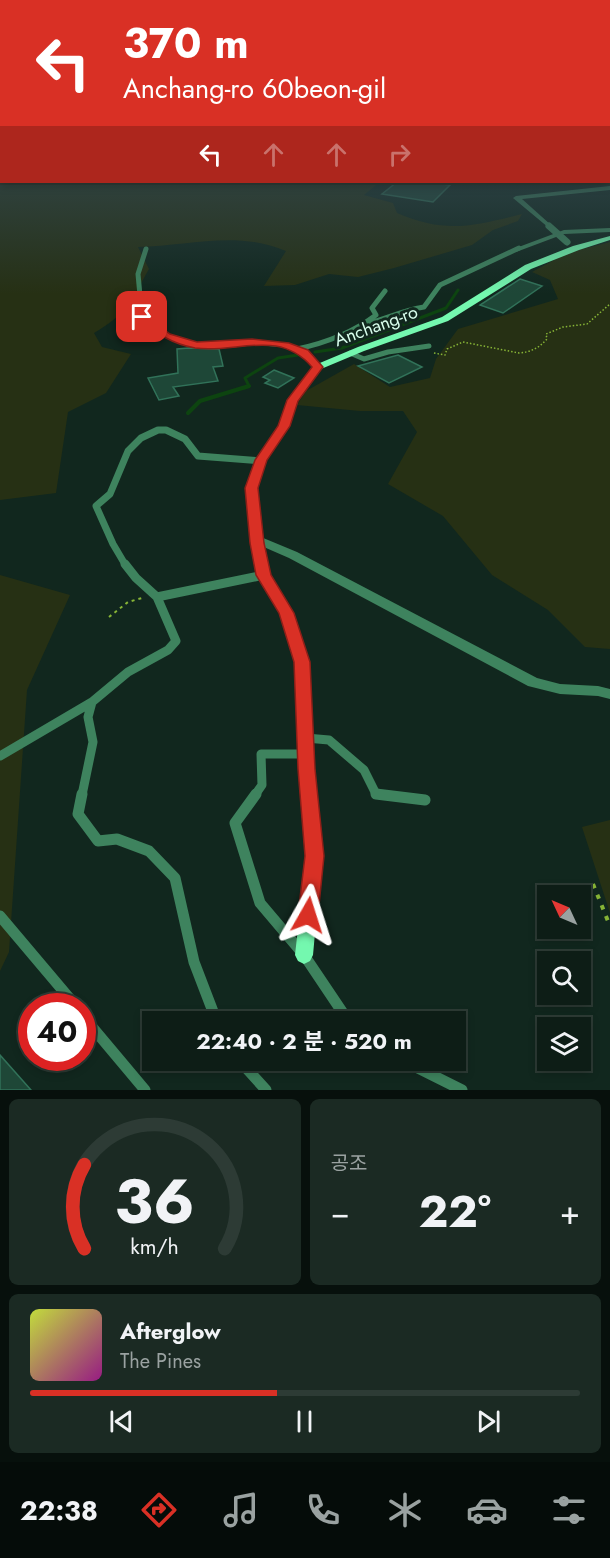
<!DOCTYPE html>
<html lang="ko">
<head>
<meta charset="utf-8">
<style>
  :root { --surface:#0d1d16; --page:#1b2a23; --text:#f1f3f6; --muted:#9aa2a1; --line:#2d3b35; --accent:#d93025 }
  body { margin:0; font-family:Jost,"Noto Sans KR",sans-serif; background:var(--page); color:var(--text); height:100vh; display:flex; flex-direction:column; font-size:22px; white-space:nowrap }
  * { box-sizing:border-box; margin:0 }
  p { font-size:20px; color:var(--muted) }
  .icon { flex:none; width:33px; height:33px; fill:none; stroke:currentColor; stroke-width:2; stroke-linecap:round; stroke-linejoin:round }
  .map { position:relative; height:1090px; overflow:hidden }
  .details { display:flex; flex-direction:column; gap:9px; padding:9px; background:#07100c; flex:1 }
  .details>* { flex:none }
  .banner { position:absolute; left:0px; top:0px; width:610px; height:183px; box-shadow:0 3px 9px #0003,0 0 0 2px var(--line); background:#d93025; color:#fff; overflow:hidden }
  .needle { width:39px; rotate:314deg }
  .fabs { position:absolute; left:537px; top:885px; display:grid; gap:12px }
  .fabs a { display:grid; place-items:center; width:54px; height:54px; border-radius:0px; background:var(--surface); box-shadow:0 3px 9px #0003,0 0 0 2px var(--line); font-size:30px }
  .speed { position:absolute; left:18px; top:993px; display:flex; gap:12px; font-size:30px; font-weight:700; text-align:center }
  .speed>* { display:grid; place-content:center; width:78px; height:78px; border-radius:50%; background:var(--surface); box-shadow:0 3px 9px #0003,0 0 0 2px var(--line); line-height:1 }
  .speed .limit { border:9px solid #d22; background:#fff; color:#111 }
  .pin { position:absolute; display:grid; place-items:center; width:51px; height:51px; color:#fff; margin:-26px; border-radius:12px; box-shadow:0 3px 9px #0006 }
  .me { position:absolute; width:66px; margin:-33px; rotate:6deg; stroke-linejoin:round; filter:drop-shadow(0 0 4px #0008) }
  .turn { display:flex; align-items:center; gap:21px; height:126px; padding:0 24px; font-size:27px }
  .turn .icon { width:78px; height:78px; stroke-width:2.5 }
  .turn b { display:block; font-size:42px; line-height:51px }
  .lanes { display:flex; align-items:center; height:57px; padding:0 24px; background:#0003; justify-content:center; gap:30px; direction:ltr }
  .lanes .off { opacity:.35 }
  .big { font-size:45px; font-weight:700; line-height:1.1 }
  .details .tile { flex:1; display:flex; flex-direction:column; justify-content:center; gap:9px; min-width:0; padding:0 21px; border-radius:9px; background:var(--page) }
  .details .dial { align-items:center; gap:0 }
  .dial svg { height:156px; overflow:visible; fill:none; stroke:var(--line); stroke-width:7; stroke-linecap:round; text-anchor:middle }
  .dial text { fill:var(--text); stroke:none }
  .song { display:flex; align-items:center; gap:18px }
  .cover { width:72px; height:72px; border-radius:9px; background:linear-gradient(135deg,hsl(70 70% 55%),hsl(310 70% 35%)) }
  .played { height:6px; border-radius:3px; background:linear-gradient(90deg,var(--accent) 45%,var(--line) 45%) }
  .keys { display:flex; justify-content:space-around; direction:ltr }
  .heat { display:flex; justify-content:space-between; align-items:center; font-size:33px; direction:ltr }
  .details .tiles { flex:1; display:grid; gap:9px; grid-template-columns:1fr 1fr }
  .tile:last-child { grid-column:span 2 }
  .trip { position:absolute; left:142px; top:1011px; width:324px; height:60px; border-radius:0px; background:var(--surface); box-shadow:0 3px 9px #0003,0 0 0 2px var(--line); font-weight:700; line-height:60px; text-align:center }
  .tabs { display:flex; height:96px; justify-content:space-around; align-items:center; background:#050c09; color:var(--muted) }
  .tabs .icon { width:42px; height:42px }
  .tabs .selected { color:var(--accent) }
  .tabs b { font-size:27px; color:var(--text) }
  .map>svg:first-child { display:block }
  .green { fill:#263014 }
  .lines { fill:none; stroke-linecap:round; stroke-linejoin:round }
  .stream-far1 { stroke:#0d4410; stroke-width:3 }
  .stream { stroke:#0d4410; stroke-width:4 }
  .building { fill:#1e4737; stroke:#317259; stroke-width:1.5 }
  .path-far2 { stroke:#87b436; stroke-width:1.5; stroke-dasharray:1.5 2; stroke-linecap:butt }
  .path-far1 { stroke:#87b436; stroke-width:2; stroke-dasharray:3 4; stroke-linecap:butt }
  .path { stroke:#87b436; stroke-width:4; stroke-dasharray:4.5 7; stroke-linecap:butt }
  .lane-far4 { stroke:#3e835e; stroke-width:4 }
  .lane-far3 { stroke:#3e835e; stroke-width:5 }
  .lane-far2 { stroke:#3e835e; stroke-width:7 }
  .lane-far1 { stroke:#3e835e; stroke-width:9 }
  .lane { stroke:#3e835e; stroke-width:11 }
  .street { fill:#3e835e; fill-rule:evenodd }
  .secondary { fill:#74f8af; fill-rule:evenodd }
  .street-bridge { stroke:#3e835e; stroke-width:7 }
  .route { fill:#d93025; stroke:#8d1f18; stroke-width:1.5 }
  .labels { text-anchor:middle; stroke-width:6; stroke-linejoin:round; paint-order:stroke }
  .street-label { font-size:18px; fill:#d8fdec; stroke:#11271e }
</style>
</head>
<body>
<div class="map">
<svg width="610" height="1090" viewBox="0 0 610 1090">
  <rect width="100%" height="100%" fill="#11271e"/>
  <path class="green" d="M0,146L2,182H380L364,195L393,203L397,213C446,234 473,226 522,214L518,221L493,230L472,245L394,268L358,277L329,274L295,285L264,286L286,251C237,230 188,246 138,247L149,269C131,301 127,314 94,333L102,347L131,354L106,393L68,412L56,493L0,500Z
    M610,242V649L585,647L548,610L492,575L443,516L388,484L417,432L403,411H360L297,405L306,391L354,364L390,387L430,378L436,359L458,329L558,299L550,280L532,272L567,253Z
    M0,575L70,595L27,690L9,952L0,971Z
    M610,820V913L582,827Z"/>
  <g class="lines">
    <path class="stream-far1" d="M315,352L342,348L446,308L458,290
      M244,388L249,386L245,378L278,358L298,355"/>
    <path class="stream" d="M188,413L200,401L249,386"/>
  </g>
  <path class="building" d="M397,182H428L450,185L433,202L382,194Z
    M520,279L542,286L503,313L480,305Z
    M189,348L219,349L223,366L213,367L218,381L173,387L179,396L159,400L148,378L178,373L177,349Z
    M398,355L422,367L389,383L358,366Z
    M274,370L294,378L278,388L265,383L270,380L263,377Z
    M0,1055L31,1090H0Z"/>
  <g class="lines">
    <path class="path-far2" d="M434,353L445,355L447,349L463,342L519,353C531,352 539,348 547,339L546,334L563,327L587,324L610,304"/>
    <path class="path-far1" d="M109,617L128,602L142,598"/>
    <path class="path" d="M593,884L610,926"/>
    <path class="lane-far4" d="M516,250L564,232L610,230"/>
    <path class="lane-far3" d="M146,249L138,274L142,317L167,336L196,345L252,342L285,345L304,352L318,367
      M365,324C386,319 403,310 424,307L440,285L519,248
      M297,349C326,343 352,333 376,315L372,308L385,291
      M350,353L364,359L388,352L429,346"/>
    <path class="lane-far2" d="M126,566L113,544L96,506L110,494L128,451L141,438L158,430H166L185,439L198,456L261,461"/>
    <path class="lane-far1" d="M125,564L136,578L157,597
      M306,738L329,740L364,770L376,794L384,795
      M0,756L92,702L128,672L168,650L176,641L157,597L264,575
      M82,795L93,742L88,717L92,702
      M255,795L262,785L261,754H306"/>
    <path class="lane" d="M82,794L78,814L98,841L117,839L149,851L175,878L194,962L217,1022
      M256,794L235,823L260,903L304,955L349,1022
      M376,794L425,800
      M0,916L76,1006
      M82,1015L145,1090
      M239,1060L266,1090
      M402,1060L462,1090"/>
    <path class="street" d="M610,186V190L522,199L551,225L553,226L549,228L513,198L516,196Z
      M256,535L297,552L537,678L560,684L598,686L610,689V699L598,696L560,694L528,686L289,558L252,542L250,539Z"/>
    <path class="secondary" d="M610,236V240L579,250L531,269L448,321L364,351L321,369L297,400L289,426L266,461L258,488L263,544L270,575L293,613L309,662L315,769L322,856L313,955L310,961L304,964L298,961L295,955L306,856L299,769L295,662L279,613L258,575L251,544L246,488L256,461L279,426L287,400L315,365L358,347L442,317L525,265L573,246Z"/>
    <path class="street-bridge" d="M549,226L567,242"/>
  </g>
  <linearGradient id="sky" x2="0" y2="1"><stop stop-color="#091510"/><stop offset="0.48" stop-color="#32474c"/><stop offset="1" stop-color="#32474c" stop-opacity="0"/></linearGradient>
  <rect width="610" height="294" fill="url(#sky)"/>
  <path class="route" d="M138,315H145L170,334L197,342L252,339L289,343L308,350L323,367L298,401L290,426L267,460L258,488L264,543L271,575L294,613L310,662L315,769L324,856L318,915L315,922L308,925L301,922L298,915L305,856L298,769L294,662L279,613L256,575L250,543L245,488L255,460L278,426L287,400L312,367C278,328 236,354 195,348C172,344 156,333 138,319Z"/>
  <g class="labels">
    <g class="street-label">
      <text transform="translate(376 326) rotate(-20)" y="6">Anchang-ro</text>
    </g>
  </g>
</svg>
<div class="fabs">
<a><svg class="needle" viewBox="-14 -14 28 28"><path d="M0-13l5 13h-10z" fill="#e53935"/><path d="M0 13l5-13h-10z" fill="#9aa2a1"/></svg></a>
<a><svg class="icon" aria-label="search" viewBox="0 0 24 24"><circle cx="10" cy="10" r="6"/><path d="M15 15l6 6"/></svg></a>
<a><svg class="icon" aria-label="layers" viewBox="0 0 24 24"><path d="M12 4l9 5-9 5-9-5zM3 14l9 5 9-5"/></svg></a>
</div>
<div class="speed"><div class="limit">40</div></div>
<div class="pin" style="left:142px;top:317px;background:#d93025"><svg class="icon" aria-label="arrive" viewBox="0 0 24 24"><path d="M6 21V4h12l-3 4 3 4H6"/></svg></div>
<svg class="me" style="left:308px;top:915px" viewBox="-20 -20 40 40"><path d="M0-17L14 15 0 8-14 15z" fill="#d93025" stroke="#fff" stroke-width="4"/></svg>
<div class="trip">22:40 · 2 분 · 520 m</div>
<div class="banner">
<div class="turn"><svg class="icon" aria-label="left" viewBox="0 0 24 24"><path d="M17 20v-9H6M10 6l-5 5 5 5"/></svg><div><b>370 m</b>Anchang-ro 60beon-gil</div></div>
<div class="lanes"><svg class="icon" aria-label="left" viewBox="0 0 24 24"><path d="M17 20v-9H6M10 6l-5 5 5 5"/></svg><svg class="icon off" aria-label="ahead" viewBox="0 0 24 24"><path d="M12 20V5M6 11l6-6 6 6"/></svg><svg class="icon off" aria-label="ahead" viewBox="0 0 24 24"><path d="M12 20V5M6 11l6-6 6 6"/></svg><svg class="icon off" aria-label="right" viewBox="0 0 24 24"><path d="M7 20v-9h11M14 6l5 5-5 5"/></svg></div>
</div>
</div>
<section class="details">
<div class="tiles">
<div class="tile dial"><svg viewBox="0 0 100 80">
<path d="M14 69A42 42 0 1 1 86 69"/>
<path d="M14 69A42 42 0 0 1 14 26" stroke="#d93025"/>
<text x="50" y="56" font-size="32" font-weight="700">36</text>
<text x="50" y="72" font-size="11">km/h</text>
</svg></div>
<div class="tile"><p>공조</p>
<div class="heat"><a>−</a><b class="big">22°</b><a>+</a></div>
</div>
<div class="tile">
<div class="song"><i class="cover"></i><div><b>Afterglow</b><p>The Pines</p></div></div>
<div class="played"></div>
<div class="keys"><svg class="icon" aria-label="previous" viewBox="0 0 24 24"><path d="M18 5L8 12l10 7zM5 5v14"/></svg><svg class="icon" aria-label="pause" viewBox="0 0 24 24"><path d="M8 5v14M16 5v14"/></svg><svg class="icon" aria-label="next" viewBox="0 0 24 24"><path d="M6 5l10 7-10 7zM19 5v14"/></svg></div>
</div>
</div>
</section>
<nav class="tabs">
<b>22:38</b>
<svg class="icon selected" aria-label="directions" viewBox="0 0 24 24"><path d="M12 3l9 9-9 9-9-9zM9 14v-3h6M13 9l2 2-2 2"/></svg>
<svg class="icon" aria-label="music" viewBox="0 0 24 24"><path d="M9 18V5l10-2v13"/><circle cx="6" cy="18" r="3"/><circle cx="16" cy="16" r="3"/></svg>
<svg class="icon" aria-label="phone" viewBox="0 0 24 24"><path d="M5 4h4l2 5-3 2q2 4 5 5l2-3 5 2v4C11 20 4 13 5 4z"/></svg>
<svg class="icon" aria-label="climate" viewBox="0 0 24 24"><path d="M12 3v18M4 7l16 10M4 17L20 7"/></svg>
<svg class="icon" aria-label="car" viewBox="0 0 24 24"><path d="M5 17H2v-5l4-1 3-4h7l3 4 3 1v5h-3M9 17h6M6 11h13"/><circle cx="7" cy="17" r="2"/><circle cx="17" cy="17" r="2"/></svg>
<svg class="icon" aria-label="filters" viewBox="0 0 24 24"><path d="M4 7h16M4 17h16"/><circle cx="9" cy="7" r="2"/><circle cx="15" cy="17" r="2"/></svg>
</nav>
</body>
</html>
